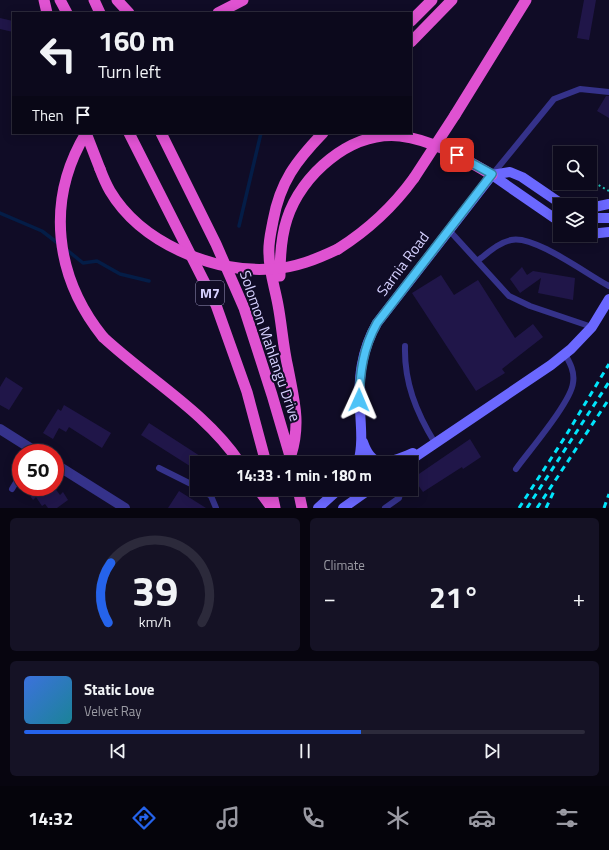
<!DOCTYPE html>
<html lang="en">
<head>
<meta charset="utf-8">
<style>
  :root { --surface:#0c091c; --page:#151225; --text:#f1f3f6; --muted:#9a9aa3; --line:#2c2a3b; --accent:#2563eb }
  body { margin:0; font-family:"Titillium Web",sans-serif; background:var(--page); color:var(--text); height:100vh; display:flex; flex-direction:column; font-size:15px; white-space:nowrap }
  * { box-sizing:border-box; margin:0 }
  p { font-size:13px; color:var(--muted) }
  .icon { flex:none; width:22px; height:22px; fill:none; stroke:currentColor; stroke-width:2; stroke-linecap:round; stroke-linejoin:round }
  .map { position:relative; height:508px; overflow:hidden }
  .drawer { display:flex; flex-direction:column; gap:10px; padding:10px; background:#07050f; flex:1 }
  .drawer>* { flex:none }
  .banner { position:absolute; left:12px; top:12px; width:400px; height:122px; border-radius:0px; box-shadow:0 2px 10px #0003,0 0 0 1px var(--line); background:#0c091c; color:var(--text); overflow:hidden }
  .fabs { position:absolute; left:553px; top:146px; display:grid; gap:8px }
  .fabs a { display:grid; place-items:center; width:44px; height:44px; border-radius:0px; background:var(--surface); box-shadow:0 2px 10px #0003,0 0 0 1px var(--line); font-size:20px }
  .speed { position:absolute; left:12px; top:444px; display:flex; gap:8px; font-size:20px; font-weight:700; text-align:center }
  .speed>* { display:grid; place-content:center; width:52px; height:52px; border-radius:50%; background:var(--surface); box-shadow:0 2px 10px #0003,0 0 0 1px var(--line); line-height:1 }
  .speed .limit { border:6px solid #d22; background:#fff; color:#111 }
  .pin { position:absolute; display:grid; place-items:center; width:34px; height:34px; color:#fff; margin:-17px; border-radius:8px; box-shadow:0 2px 6px #0006 }
  .me { position:absolute; width:44px; margin:-22px; rotate:1deg; stroke-linejoin:round; filter:drop-shadow(0 0 3px #0008) }
  .turn { display:flex; align-items:center; gap:14px; height:84px; padding:0 20px; font-size:18px }
  .turn .icon { width:52px; height:52px; stroke-width:2.5 }
  .turn b { display:block; font-size:28px; line-height:34px }
  .then { display:flex; align-items:center; height:38px; padding:0 20px; background:#0003; gap:8px; font-size:15px }
  .big { font-size:30px; font-weight:700; line-height:1.1 }
  .drawer .widget { flex:1; display:flex; flex-direction:column; justify-content:center; gap:6px; min-width:0; padding:0 14px; border-radius:6px; background:var(--page) }
  .drawer .dial { align-items:center; gap:0 }
  .dial svg { height:104px; overflow:visible; fill:none; stroke:var(--line); stroke-width:7; stroke-linecap:round; text-anchor:middle }
  .dial text { fill:var(--text); stroke:none }
  .song { display:flex; align-items:center; gap:12px }
  .cover { width:48px; height:48px; border-radius:6px; background:linear-gradient(135deg,hsl(220 70% 55%),hsl(190 70% 35%)) }
  .played { height:4px; border-radius:2px; background:linear-gradient(90deg,var(--accent) 60%,var(--line) 60%) }
  .keys { display:flex; justify-content:space-around; direction:ltr }
  .heat { display:flex; justify-content:space-between; align-items:center; font-size:22px; direction:ltr }
  .drawer .tiles { flex:1; display:grid; gap:10px; grid-template-columns:1fr 1fr }
  .widget:last-child { grid-column:span 2 }
  .trip { position:absolute; left:190px; top:456px; width:228px; height:40px; border-radius:0px; background:var(--surface); box-shadow:0 2px 10px #0003,0 0 0 1px var(--line); font-weight:700; line-height:40px; text-align:center }
  .menu { display:flex; height:64px; justify-content:space-around; align-items:center; background:#05040b; color:var(--muted) }
  .menu .icon { width:28px; height:28px }
  .menu .selected { color:var(--accent) }
  .menu b { font-size:18px; color:var(--text) }
  .map>svg:first-child { display:block }
  .lines { fill:none; stroke-linecap:round; stroke-linejoin:round }
  .stream { stroke:#041d47; stroke-width:3.5 }
  .building { fill:#201649 }
  .path { stroke:#21c3b8; stroke-width:2; stroke-dasharray:2 3; stroke-linecap:butt }
  .service { stroke:#35328a; stroke-width:6 }
  .minor { stroke:#35328a; stroke-width:10 }
  .secondary { stroke:#6b68ff; stroke-width:10 }
  .trunk { stroke:#df52d1; stroke-width:11 }
  .rail { stroke:#00e5fc; stroke-width:3; stroke-dasharray:6 5; stroke-linecap:butt }
  .trunk-bridge { stroke:#df52d1; stroke-width:11 }
  .route-casing { stroke:#337fa1; stroke-width:10 }
  .route { stroke:#4fc3f7; stroke-width:7 }
  .labels { text-anchor:middle; stroke-width:4; stroke-linejoin:round; paint-order:stroke }
  .shield { fill:#100c26; stroke:#9b96be; stroke-width:1 }
  .shield-label { font-size:14px; font-weight:bold; fill:#d6d1ff }
  .street-label { font-size:15px; fill:#d6d1ff; stroke:#100c26 }
</style>
</head>
<body>
<div class="map">
<svg width="609" height="508" viewBox="0 0 609 508">
  <rect width="100%" height="100%" fill="#100c26"/>
  <g class="lines">
    <path class="stream" d="M0,213L42,231L59,244
      M239,226L261,133
      M67,250L83,263L97,261L120,274L149,281"/>
  </g>
  <path class="building" d="M584,0H596L589,40L577,38Z
    M0,18L13,21V32L0,29Z
    M606,96H609V118L597,111Z
    M522,267L527,275L533,271L575,278L573,300L538,293L541,278L520,293L510,279Z
    M441,275L454,295L478,280L515,338L533,324L543,337L502,369L505,373L476,391L412,293Z
    M6,377L23,388L9,410L0,405V387Z
    M64,405L111,433L102,448L69,427L66,432L59,428L53,439L43,433L58,409L61,411Z
    M149,423L200,456L193,468L141,435Z
    M470,439L481,457L463,469L462,467L423,492L413,478Z
    M24,487H54L60,495L63,492L68,500L57,508H48L45,504L42,506L36,497L33,500Z
    M179,491L206,508H168Z"/>
  <g class="lines">
    <path class="path" d="M581,153V149
      M590,180L609,191
      M555,188L565,183"/>
    <path class="service" d="M492,175L554,99L580,89L609,92
      M448,229L509,296L530,306L592,327
      M477,261C488,253 498,243 511,240C533,234 588,275 609,286
      M405,346C404,382 416,412 435,443
      M159,468L197,487
      M516,469C529,451 571,402 573,383C575,372 570,363 565,354
      M12,489L21,474
      M201,489L211,496L216,508
      M385,508L399,498L400,494L398,489"/>
    <path class="minor" d="M0,429L38,453
      M55,464L125,508"/>
    <path class="secondary" d="M492,175L560,222
      M590,208L609,204
      M590,218H609
      M590,234L609,232
      M363,442C373,472 390,462 413,453
      M358,463C363,446 361,428 360,410C358,379 361,351 377,323L492,175L510,172L522,177L563,205
      M406,463L551,365L571,349L592,327L609,299
      M318,508L339,489
      M343,508L370,489"/>
    <path class="trunk" d="M44,0L47,13
      M60,0L67,13
      M94,0L100,13
      M117,0L129,13
      M218,13L243,0
      M411,21L432,0
      M411,42L452,0
      M455,115L526,0
      M86,133L100,169
      M129,133L216,305L247,392L266,463
      M161,133L216,244L244,308L272,395L292,463
      M338,249C368,230 393,207 414,178
      M280,276C280,257 281,237 287,219C301,175 350,131 400,136C433,140 463,158 492,175
      M103,337C148,379 206,412 240,463
      M291,455C301,423 294,400 288,368C283,347 282,326 278,305C275,288 269,271 269,254C268,243 271,232 273,221C280,182 296,161 323,133
      M258,489L272,508
      M271,489L275,508
      M298,489L302,508"/>
    <path class="rail" d="M519,508L565,437L609,364
      M527,508L609,382
      M537,508L609,399
      M546,508L554,491
      M604,508L609,494"/>
    <path class="trunk-bridge" d="M86,133C45,201 55,277 103,337
      M100,169C103,177 106,184 110,191C141,243 213,273 271,269C295,268 317,259 338,249
      M414,178L455,115"/>
  </g>
  <g class="lines">
    <g class="route-casing">
      <path id="route" d="M359,400C360,372 363,348 377,323L492,174L457,155"/>
    </g>
    <use href="#route" class="route"/>
  </g>
  <g class="labels">
    <rect class="shield" x="196" y="281" width="28" height="24" rx="3"/>
    <g class="shield-label">
      <text x="210" y="298">M7</text>
    </g>
    <g class="street-label">
      <text transform="translate(403 264) rotate(-53)" y="5">Sarnia Road</text>
      <text transform="translate(270 346) rotate(71)" y="5">Solomon Mahlangu Drive</text>
    </g>
  </g>
</svg>
<div class="fabs">
<a><svg class="icon" aria-label="search" viewBox="0 0 24 24"><circle cx="10" cy="10" r="6"/><path d="M15 15l6 6"/></svg></a>
<a><svg class="icon" aria-label="layers" viewBox="0 0 24 24"><path d="M12 4l9 5-9 5-9-5zM3 14l9 5 9-5"/></svg></a>
</div>
<div class="speed"><div class="limit">50</div></div>
<div class="pin" style="left:457px;top:155px;background:#d93025"><svg class="icon" aria-label="arrive" viewBox="0 0 24 24"><path d="M6 21V4h12l-3 4 3 4H6"/></svg></div>
<svg class="me" style="left:359px;top:400px" viewBox="-20 -20 40 40"><path d="M0-17L14 15 0 8-14 15z" fill="#4fc3f7" stroke="#fff" stroke-width="4"/></svg>
<div class="trip">14:33 · 1 min · 180 m</div>
<div class="banner">
<div class="turn"><svg class="icon" aria-label="left" viewBox="0 0 24 24"><path d="M17 20v-9H6M10 6l-5 5 5 5"/></svg><div><b>160 m</b>Turn left</div></div>
<div class="then">Then<svg class="icon" aria-label="arrive" viewBox="0 0 24 24"><path d="M6 21V4h12l-3 4 3 4H6"/></svg></div>
</div>
</div>
<section class="drawer">
<div class="tiles">
<div class="widget dial"><svg viewBox="0 0 100 80">
<path d="M14 69A42 42 0 1 1 86 69"/>
<path d="M14 69A42 42 0 0 1 16 23" stroke="#2563eb"/>
<text x="50" y="56" font-size="32" font-weight="700">39</text>
<text x="50" y="72" font-size="11">km/h</text>
</svg></div>
<div class="widget"><p>Climate</p>
<div class="heat"><a>−</a><b class="big">21°</b><a>+</a></div>
</div>
<div class="widget">
<div class="song"><i class="cover"></i><div><b>Static Love</b><p>Velvet Ray</p></div></div>
<div class="played"></div>
<div class="keys"><svg class="icon" aria-label="previous" viewBox="0 0 24 24"><path d="M18 5L8 12l10 7zM5 5v14"/></svg><svg class="icon" aria-label="pause" viewBox="0 0 24 24"><path d="M8 5v14M16 5v14"/></svg><svg class="icon" aria-label="next" viewBox="0 0 24 24"><path d="M6 5l10 7-10 7zM19 5v14"/></svg></div>
</div>
</div>
</section>
<nav class="menu">
<b>14:32</b>
<svg class="icon selected" aria-label="directions" viewBox="0 0 24 24"><path d="M12 3l9 9-9 9-9-9zM9 14v-3h6M13 9l2 2-2 2"/></svg>
<svg class="icon" aria-label="music" viewBox="0 0 24 24"><path d="M9 18V5l10-2v13"/><circle cx="6" cy="18" r="3"/><circle cx="16" cy="16" r="3"/></svg>
<svg class="icon" aria-label="phone" viewBox="0 0 24 24"><path d="M5 4h4l2 5-3 2q2 4 5 5l2-3 5 2v4C11 20 4 13 5 4z"/></svg>
<svg class="icon" aria-label="climate" viewBox="0 0 24 24"><path d="M12 3v18M4 7l16 10M4 17L20 7"/></svg>
<svg class="icon" aria-label="car" viewBox="0 0 24 24"><path d="M5 17H2v-5l4-1 3-4h7l3 4 3 1v5h-3M9 17h6M6 11h13"/><circle cx="7" cy="17" r="2"/><circle cx="17" cy="17" r="2"/></svg>
<svg class="icon" aria-label="filters" viewBox="0 0 24 24"><path d="M4 7h16M4 17h16"/><circle cx="9" cy="7" r="2"/><circle cx="15" cy="17" r="2"/></svg>
</nav>
</body>
</html>
